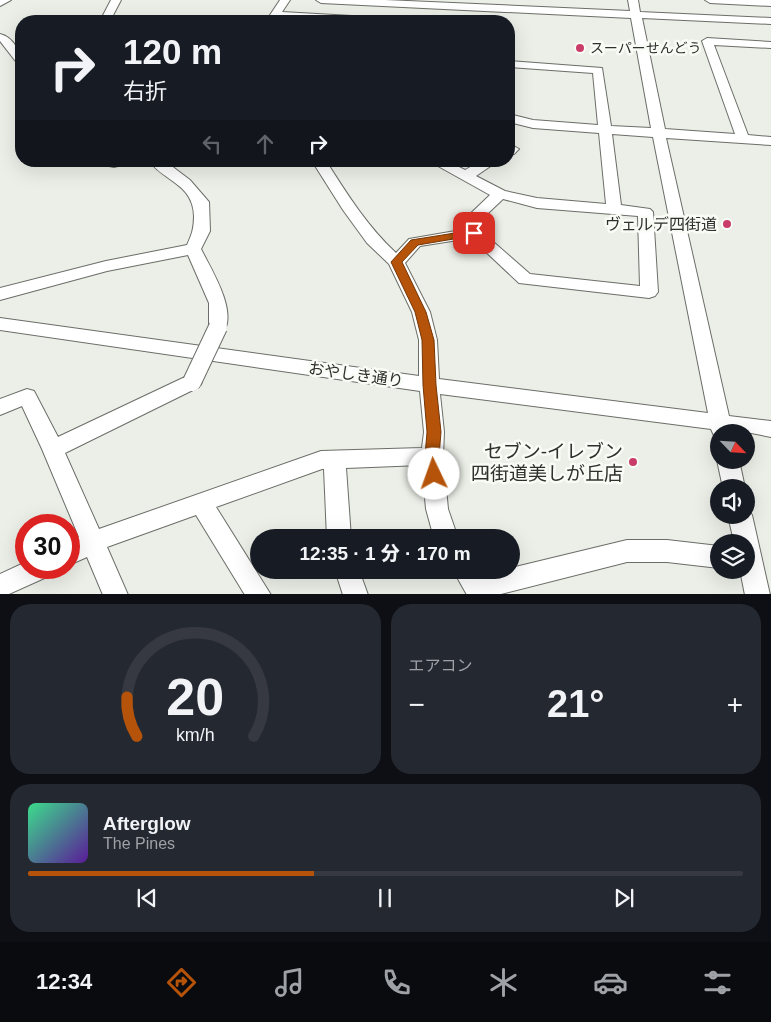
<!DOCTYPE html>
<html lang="ja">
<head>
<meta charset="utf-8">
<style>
  :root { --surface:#171b24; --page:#242831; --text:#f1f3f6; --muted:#9ea1a6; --line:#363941; --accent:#b45309 }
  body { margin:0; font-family:Arial,"Noto Sans JP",sans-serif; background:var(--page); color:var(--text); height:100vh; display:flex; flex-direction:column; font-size:19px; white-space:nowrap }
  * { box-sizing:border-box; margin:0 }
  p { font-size:16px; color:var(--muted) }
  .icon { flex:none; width:28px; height:28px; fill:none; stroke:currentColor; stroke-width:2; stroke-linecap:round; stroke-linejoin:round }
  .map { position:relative; height:594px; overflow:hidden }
  .details { display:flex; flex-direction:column; gap:10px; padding:10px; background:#0d0f14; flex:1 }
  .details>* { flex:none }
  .guide { position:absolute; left:15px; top:15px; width:500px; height:152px; border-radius:20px; box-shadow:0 5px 20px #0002; background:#171b24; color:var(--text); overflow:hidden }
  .needle { width:32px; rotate:115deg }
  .tools { position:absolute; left:710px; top:424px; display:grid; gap:10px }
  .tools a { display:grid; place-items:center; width:45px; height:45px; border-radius:50%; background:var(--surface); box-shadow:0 5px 20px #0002; font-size:25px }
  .speed { position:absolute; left:15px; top:514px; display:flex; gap:10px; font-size:25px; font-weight:700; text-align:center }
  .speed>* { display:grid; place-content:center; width:65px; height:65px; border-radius:50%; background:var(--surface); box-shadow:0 5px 20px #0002; line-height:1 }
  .speed .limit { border:8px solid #d22; background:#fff; color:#111 }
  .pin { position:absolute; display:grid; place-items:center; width:42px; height:42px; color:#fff; margin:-21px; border-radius:10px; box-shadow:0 2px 8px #0006 }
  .me { position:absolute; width:55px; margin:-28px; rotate:357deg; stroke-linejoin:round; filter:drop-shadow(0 0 4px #0008) }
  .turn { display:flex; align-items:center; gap:18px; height:105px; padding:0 25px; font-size:22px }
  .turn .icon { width:65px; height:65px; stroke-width:2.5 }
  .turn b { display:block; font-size:35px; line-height:42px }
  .lanes { display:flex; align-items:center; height:48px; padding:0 25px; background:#0003; justify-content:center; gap:25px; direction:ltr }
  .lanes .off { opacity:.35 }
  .big { font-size:38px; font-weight:800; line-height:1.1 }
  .details .tile { flex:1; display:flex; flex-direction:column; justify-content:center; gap:8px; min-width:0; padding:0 18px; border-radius:20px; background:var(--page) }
  .details .dial { align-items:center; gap:0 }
  .dial svg { height:130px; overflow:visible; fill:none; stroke:var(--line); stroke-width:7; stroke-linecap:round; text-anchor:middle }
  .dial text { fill:var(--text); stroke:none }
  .song { display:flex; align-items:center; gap:15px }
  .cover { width:60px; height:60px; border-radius:8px; background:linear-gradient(135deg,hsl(150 70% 55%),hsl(270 70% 35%)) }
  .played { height:5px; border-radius:2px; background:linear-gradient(90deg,var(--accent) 40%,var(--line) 40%) }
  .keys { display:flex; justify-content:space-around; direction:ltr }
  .heat { display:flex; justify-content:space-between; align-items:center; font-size:28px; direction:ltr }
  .details .tiles { flex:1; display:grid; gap:10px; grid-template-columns:1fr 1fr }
  .tile:last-child { grid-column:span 2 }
  .trip { position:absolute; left:250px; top:529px; width:270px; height:50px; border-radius:25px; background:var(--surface); box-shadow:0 5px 20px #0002; font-weight:800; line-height:50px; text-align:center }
  .tab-bar { display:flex; height:80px; justify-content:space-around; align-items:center; background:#090b0e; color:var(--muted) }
  .tab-bar .icon { width:35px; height:35px }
  .tab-bar .current { color:var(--accent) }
  .tab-bar b { font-size:22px; color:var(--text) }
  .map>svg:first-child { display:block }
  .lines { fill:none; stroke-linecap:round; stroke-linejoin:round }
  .minor-casing { stroke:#6b6e68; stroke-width:2 }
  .minor { fill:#fff; fill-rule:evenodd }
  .minor-bridge-casing { stroke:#6b6e68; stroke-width:20; stroke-linecap:butt }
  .minor-bridge { stroke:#fff; stroke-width:18 }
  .route { fill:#b45309; stroke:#753606 }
  .poi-dot { fill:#c93c6a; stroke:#f8fcf5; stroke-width:2 }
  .labels { text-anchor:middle; stroke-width:5; stroke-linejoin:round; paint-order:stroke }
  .far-poi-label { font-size:14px; fill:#2e302d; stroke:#f8fcf5; text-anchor:start }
  .poi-label { font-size:16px; fill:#2e302d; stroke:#f8fcf5; text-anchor:end }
  .street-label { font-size:16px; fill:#2e302d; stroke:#f8fcf5 }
  .near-poi-label { font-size:19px; fill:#2e302d; stroke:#f8fcf5; text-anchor:end }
</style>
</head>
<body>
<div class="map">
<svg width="771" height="595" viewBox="0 0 771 595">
  <rect width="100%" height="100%" fill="#ebefe7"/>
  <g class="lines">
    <g class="minor-casing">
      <path id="minor" d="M0,0H11L0,6Z
        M111,0H121L110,21H100Z
        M280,0H290L282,12L387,18L392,21H334L271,17L270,15Z
        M316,0H385L630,11L628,0H638L640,12L771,18V24L642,18L665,129L735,134L702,41L707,38L771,42V48L714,45L748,135L771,137V145L666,138L729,416L771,421V437L746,432H719V439L715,438L711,429L440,394L444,432L443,456L448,509L458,538H434L426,509L422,465L346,468L351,538H327L324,469H322L216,507L271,595H245L196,515L107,547L128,595H103L87,557L69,565V542L79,537L42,449L22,406L0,415V399L27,389L34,391L58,437L185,377L192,375L199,377L202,382L199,387L65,453L99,529L321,451L422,448L424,432L420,391L0,330V318L419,376V340L412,312L389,264L367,243L343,210L312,161H326C347,194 367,226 396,253L409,239L467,229L468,216L490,195L429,161H447L465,170L481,161H498L476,176L505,191L537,198L606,204L599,133L533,128L509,122V114L533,120L598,125L593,73L509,67V61L602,68L611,126L651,128L631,18L321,3ZM612,134L653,137L708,413L439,379L437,340L430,312L405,263L420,246L471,238L519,283L649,298L655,296L658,292L653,212L650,209L621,205ZM503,199L537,208L638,216L640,286L530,274L482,232L484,217Z
        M705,0H771V6L710,3Z
        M0,34C13,37 21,52 21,64L17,63L0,41Z
        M512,145L519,149L514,154L509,155V146Z
        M97,161H128L126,164L114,167L99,164Z
        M149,161H165L190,180L209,202L210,231L201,249C211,269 237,310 224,331L218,333L212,331L209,327V303L188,255L107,271L0,300V288L106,261L187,245C192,234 194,228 194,216C193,184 165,182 149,161Z
        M719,457V460H739L745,488H723L717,460Z
        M746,507L752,515L770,595H745L740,570H746V542H734L728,515H746Z
        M627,540H667L719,546V568L667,562H627L497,595H467L453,570H479L483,575L511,570V568Z
        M26,562V568H52L49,576L9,594L0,595V574Z
        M335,570H359L368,595H343Z"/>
    </g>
    <use href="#minor" class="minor"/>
    <g class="minor-bridge-casing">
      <path id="minor-bridge" d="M192,382L218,327"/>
    </g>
    <use href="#minor-bridge" class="minor-bridge"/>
  </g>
  <path class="route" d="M474,230L477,231L479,233L477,235L418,245L402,262L426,312L434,340L436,385L441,432L439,456L441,474L439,478L434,480L429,478L425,456L427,432L423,385L422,340L415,312L391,262L411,240Z"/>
  <g class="poi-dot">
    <circle cx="580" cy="48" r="5"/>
    <circle cx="727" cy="224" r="5"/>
    <circle cx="633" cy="462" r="5"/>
  </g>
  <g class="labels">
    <g class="far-poi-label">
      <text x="590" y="53">スーパーせんどう</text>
    </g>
    <g class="poi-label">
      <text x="717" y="230">ヴェルデ四街道</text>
    </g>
    <g class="street-label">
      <text transform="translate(356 374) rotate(8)" y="6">おやしき通り</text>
    </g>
    <g class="near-poi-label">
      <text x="623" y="458">セブン-イレブン<tspan x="623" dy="22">四街道美しが丘店</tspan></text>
    </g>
  </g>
</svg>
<div class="tools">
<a><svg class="needle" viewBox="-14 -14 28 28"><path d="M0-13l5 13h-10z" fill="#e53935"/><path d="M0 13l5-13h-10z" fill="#9ea1a6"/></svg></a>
<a><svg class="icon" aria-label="sound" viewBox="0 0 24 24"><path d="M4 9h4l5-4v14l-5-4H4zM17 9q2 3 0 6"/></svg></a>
<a><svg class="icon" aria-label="layers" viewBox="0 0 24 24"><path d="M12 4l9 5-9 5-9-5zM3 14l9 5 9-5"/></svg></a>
</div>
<div class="speed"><div class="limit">30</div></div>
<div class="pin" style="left:474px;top:233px;background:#d93025"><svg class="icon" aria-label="arrive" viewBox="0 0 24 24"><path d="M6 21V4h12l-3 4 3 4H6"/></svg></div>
<svg class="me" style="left:434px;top:474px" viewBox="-20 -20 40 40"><circle r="19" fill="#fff"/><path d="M0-13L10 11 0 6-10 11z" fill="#b45309"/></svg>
<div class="trip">12:35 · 1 分 · 170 m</div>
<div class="guide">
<div class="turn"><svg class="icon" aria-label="right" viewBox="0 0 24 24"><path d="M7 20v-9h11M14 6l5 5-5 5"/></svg><div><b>120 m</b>右折</div></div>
<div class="lanes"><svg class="icon off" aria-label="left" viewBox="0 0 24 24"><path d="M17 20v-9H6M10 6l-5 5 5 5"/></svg><svg class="icon off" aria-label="ahead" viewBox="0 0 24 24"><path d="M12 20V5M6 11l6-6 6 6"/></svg><svg class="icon" aria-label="right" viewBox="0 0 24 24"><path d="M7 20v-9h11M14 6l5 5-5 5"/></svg></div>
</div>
</div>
<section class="details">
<div class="tiles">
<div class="tile dial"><svg viewBox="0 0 100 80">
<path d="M14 69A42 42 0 1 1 86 69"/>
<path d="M14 69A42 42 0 0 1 8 45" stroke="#b45309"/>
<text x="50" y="56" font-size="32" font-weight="700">20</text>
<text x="50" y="72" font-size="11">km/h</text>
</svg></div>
<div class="tile"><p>エアコン</p>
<div class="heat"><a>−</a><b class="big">21°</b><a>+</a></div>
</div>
<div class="tile">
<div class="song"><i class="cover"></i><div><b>Afterglow</b><p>The Pines</p></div></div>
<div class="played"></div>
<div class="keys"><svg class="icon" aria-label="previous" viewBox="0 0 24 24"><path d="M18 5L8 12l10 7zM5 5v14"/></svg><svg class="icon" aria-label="pause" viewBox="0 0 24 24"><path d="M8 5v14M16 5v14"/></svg><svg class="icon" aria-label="next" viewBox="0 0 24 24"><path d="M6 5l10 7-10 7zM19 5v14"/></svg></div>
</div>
</div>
</section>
<nav class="tab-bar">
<b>12:34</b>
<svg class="icon current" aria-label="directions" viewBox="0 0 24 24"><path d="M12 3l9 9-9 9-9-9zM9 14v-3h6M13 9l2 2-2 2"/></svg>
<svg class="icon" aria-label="music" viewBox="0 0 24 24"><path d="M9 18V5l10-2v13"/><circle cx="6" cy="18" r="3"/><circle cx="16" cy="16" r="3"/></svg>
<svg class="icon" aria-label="phone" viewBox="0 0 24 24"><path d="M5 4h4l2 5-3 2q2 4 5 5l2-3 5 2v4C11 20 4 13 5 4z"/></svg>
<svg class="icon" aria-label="climate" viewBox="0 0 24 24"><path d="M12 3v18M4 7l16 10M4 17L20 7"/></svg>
<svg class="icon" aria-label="car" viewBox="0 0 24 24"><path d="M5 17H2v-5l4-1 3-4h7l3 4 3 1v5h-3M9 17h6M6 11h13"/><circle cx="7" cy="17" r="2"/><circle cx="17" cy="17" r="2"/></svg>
<svg class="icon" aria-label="filters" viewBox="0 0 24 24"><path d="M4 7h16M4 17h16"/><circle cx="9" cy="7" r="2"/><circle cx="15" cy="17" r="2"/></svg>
</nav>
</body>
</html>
